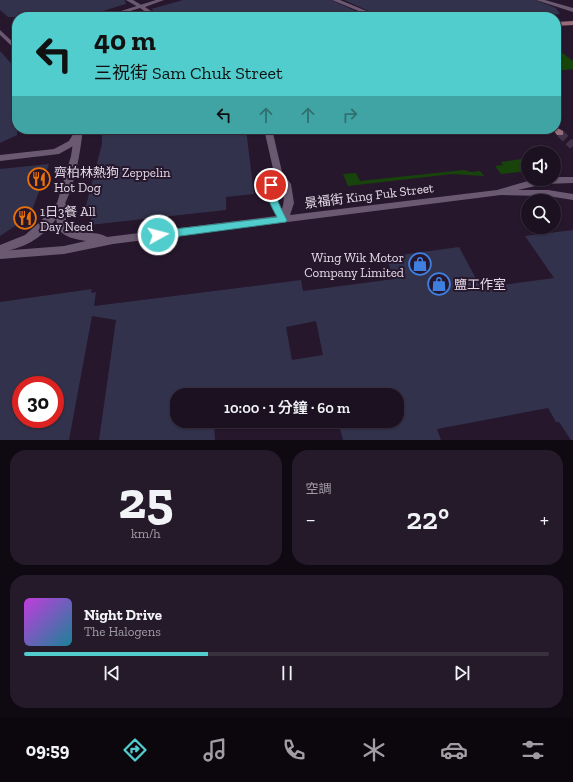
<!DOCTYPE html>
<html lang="zh-TW">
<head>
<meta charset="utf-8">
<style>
  :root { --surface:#1c1121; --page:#251a2a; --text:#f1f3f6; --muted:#a09da5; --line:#3a313f; --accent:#52cdcd }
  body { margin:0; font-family:"Zilla Slab","Noto Sans TC",serif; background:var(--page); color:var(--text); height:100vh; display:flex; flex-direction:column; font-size:15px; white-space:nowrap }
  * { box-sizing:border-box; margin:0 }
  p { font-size:13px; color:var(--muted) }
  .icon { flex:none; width:22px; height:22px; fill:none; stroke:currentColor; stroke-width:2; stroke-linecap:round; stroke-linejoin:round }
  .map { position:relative; height:440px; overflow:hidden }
  .sheet { display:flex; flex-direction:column; gap:10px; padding:10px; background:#0f0912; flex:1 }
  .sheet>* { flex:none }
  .top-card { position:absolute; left:12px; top:12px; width:549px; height:122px; border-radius:16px; box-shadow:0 1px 3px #0004,0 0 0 1px var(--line); background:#52cdcd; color:#111; overflow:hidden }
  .controls { position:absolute; left:521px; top:146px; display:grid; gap:8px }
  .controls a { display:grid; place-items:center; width:40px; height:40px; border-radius:50%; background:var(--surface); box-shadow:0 1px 3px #0004,0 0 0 1px var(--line); font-size:20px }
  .speed { position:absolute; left:12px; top:376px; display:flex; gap:8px; font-size:20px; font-weight:700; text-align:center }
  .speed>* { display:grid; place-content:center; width:52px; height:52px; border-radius:50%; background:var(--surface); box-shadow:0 1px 3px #0004,0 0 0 1px var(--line); line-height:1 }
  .speed .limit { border:6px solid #d22; background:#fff; color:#111 }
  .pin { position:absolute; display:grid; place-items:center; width:34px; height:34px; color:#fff; margin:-17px; border:2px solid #fff; border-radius:50%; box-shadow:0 1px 4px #0007 }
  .me { position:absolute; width:44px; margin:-22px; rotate:83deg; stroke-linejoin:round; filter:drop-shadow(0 0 3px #0008) }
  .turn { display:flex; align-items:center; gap:14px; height:84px; padding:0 16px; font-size:18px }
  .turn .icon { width:52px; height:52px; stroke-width:2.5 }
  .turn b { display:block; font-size:28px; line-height:34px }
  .lanes { display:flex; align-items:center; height:38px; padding:0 16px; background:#0003; justify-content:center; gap:20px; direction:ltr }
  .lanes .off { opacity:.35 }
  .big { font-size:30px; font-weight:600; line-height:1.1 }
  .sheet .widget { flex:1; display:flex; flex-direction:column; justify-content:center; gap:6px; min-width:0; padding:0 14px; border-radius:16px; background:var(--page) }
  .sheet .dial { align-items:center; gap:0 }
  .dial b { font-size:52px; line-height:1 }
  .song { display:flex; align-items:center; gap:12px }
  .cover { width:48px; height:48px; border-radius:6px; background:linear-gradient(135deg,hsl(290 70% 55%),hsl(190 70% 35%)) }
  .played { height:4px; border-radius:2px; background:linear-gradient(90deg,var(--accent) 35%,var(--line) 35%) }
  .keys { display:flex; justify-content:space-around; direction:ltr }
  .heat { display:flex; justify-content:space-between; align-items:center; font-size:22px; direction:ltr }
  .sheet .tiles { flex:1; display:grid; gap:10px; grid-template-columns:1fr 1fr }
  .widget:last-child { grid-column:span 2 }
  .trip { position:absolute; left:170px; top:388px; width:234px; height:40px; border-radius:16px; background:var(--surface); box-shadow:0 1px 3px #0004,0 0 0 1px var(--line); font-weight:600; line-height:40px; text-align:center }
  .tabs { display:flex; height:64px; justify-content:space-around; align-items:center; background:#0b070d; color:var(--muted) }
  .tabs .icon { width:28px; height:28px }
  .tabs .active { color:var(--accent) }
  .tabs b { font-size:18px; color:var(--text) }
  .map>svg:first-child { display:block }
  .green { fill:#18440c }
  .building { fill:#33324c; fill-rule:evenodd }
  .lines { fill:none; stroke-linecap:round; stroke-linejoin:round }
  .secondary-tunnel { stroke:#423448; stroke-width:8; stroke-dasharray:8 4; stroke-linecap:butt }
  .minor { fill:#6b5972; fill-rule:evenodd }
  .tertiary { fill:#6b5972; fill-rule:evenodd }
  .secondary { fill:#966c7a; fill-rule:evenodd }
  .route { fill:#52cdcd; stroke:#358585 }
  .labels { text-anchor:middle; stroke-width:4; stroke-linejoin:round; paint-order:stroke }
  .poi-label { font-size:13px; fill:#e4dae8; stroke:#26172c; text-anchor:start }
  .street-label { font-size:13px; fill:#e4dae8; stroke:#26172c }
</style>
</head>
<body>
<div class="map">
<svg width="573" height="440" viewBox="0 0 573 440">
  <rect width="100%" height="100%" fill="#26172c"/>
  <path class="green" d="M556,48L573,61V69L556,71Z
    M522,159L528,166V171L501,174L495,166L503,165L501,162Z
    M464,170L471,172L480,171L484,176L452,174L348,186L343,174L356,173L360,181Z"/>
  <path class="building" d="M0,0H125L126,4L82,17H8L0,10Z
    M183,0H331L369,17H161L151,9Z
    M344,0H535L556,8L560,14L520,17H382Z
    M0,51L17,70V135L0,143Z
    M102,129H246L254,194L226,197V210L89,225L92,216L83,217L102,144Z
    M49,164L30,216L0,236V169Z
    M573,230V440H571L559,422H556L548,408L437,429L441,440H343L338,421H397V395H177V421H214L215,440H99L116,320L92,316L69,440H0V302L92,289L91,293L96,292L94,306L301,280L303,291L394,279L386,257L459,247L481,288L554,278L525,236ZM316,321L323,355L292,360L286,327ZM21,385H55V419H21Z"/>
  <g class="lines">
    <path class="secondary-tunnel" d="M560,133L573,146"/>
    <path class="minor" d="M126,0H133L143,6L138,7Z
      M332,0H340L381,17H373Z
      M536,0H545L573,8V12Z
      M76,129H82L83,131L75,145L59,154L0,161V155L54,149L69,141Z
      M264,129H272L282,172L291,184L294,203L290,215L497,190L535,179H554V177H573V183L544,184L518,190H548L573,194V200L548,196L501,195L113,244L64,254L0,259V251L64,246L86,241C59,237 55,231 56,204L61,200L66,204V223C75,238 95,229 107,237L276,216L267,197V186L274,173ZM279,180C284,188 285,201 282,209C276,199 275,191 279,180Z"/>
    <path class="tertiary" d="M156,0H164L145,7L160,17H153L140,8L111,17H102Z
      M0,30L17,46V51L0,35Z
      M75,129H83C78,169 70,220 31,242C22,247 11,250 0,253V245L25,235L41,221L57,203L71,156Z"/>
    <path class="secondary" d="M573,21V25L556,26V22Z
      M556,127L563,131V135H557L552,129H556Z"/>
  </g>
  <path class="route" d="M271,182L275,185C275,199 281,208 287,220L286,222L158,239L155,237L153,235L155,232L158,231L277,217C271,206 266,197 267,185Z"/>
  <defs>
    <g id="restaurant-ring" transform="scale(1.15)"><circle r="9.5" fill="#26172c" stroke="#e8710a" stroke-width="1.5"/><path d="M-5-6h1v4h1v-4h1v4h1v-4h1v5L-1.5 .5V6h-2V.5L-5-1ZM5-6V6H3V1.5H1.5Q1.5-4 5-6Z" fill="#e8710a"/></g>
    <g id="shop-ring" transform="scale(1.15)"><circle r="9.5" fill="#26172c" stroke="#3f7fe0" stroke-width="1.5"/><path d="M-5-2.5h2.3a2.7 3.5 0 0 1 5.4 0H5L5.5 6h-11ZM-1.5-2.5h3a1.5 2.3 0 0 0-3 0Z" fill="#3f7fe0"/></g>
  </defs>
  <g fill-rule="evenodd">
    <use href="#restaurant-ring" x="39" y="179"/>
    <use href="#restaurant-ring" x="25" y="218"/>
    <use href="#shop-ring" x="420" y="264"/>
    <use href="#shop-ring" x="439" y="284"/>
  </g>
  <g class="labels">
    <g class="poi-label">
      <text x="54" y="177">齊柏林熱狗 Zeppelin<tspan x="54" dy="15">Hot Dog</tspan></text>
      <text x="40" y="216">1日3餐 All<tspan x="40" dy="15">Day Need</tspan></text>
      <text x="404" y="262" text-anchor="end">Wing Wik Motor<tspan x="404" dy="15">Company Limited</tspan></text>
      <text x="454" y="289">鹽工作室</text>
    </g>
    <g class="street-label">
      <text transform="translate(369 195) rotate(-7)" y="5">景福街 King Fuk Street</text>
    </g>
  </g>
</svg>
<div class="controls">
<a><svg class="icon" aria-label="sound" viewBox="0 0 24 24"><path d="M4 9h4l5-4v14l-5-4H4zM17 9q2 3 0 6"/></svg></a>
<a><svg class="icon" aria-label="search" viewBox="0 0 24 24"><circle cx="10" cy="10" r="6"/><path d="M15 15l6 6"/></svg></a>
</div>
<div class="speed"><div class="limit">30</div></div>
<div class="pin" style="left:271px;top:185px;background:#d93025"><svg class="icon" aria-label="arrive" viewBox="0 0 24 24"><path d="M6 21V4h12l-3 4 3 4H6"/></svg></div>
<svg class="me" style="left:158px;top:235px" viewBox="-20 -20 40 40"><circle r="17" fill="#52cdcd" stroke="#fff" stroke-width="3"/><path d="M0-11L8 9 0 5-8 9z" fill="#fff"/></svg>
<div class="trip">10:00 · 1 分鐘 · 60 m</div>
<div class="top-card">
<div class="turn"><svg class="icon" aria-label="left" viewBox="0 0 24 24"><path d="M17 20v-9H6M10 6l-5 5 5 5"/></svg><div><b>40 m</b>三祝街 Sam Chuk Street</div></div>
<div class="lanes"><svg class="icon" aria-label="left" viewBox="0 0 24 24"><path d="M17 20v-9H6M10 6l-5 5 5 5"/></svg><svg class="icon off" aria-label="ahead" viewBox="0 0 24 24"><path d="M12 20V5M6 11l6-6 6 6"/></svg><svg class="icon off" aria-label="ahead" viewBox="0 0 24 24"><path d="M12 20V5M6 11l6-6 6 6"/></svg><svg class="icon off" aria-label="right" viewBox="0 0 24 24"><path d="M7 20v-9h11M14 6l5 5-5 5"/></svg></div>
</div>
</div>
<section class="sheet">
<div class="tiles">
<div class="widget dial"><b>25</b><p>km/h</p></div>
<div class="widget"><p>空調</p>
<div class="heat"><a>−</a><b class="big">22°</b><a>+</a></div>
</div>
<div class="widget">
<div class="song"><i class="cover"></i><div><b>Night Drive</b><p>The Halogens</p></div></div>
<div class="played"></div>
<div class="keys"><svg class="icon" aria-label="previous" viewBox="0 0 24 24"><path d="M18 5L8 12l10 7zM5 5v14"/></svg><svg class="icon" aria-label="pause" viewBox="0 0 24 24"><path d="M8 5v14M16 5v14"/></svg><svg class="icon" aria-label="next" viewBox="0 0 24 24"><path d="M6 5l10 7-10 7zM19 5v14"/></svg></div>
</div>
</div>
</section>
<nav class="tabs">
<b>09:59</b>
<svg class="icon active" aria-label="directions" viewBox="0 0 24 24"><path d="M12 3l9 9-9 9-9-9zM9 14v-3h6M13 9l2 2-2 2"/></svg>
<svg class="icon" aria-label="music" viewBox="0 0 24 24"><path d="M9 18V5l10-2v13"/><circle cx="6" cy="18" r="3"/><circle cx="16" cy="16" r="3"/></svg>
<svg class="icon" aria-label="phone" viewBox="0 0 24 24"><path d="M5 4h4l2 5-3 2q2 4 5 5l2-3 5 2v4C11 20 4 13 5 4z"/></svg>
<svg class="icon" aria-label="climate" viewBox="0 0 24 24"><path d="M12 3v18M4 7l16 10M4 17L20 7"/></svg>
<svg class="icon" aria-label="car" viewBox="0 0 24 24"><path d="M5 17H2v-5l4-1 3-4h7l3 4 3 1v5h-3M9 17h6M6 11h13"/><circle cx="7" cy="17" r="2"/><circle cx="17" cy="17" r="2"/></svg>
<svg class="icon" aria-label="filters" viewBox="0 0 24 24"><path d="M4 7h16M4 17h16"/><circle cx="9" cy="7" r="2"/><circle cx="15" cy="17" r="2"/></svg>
</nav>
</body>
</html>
